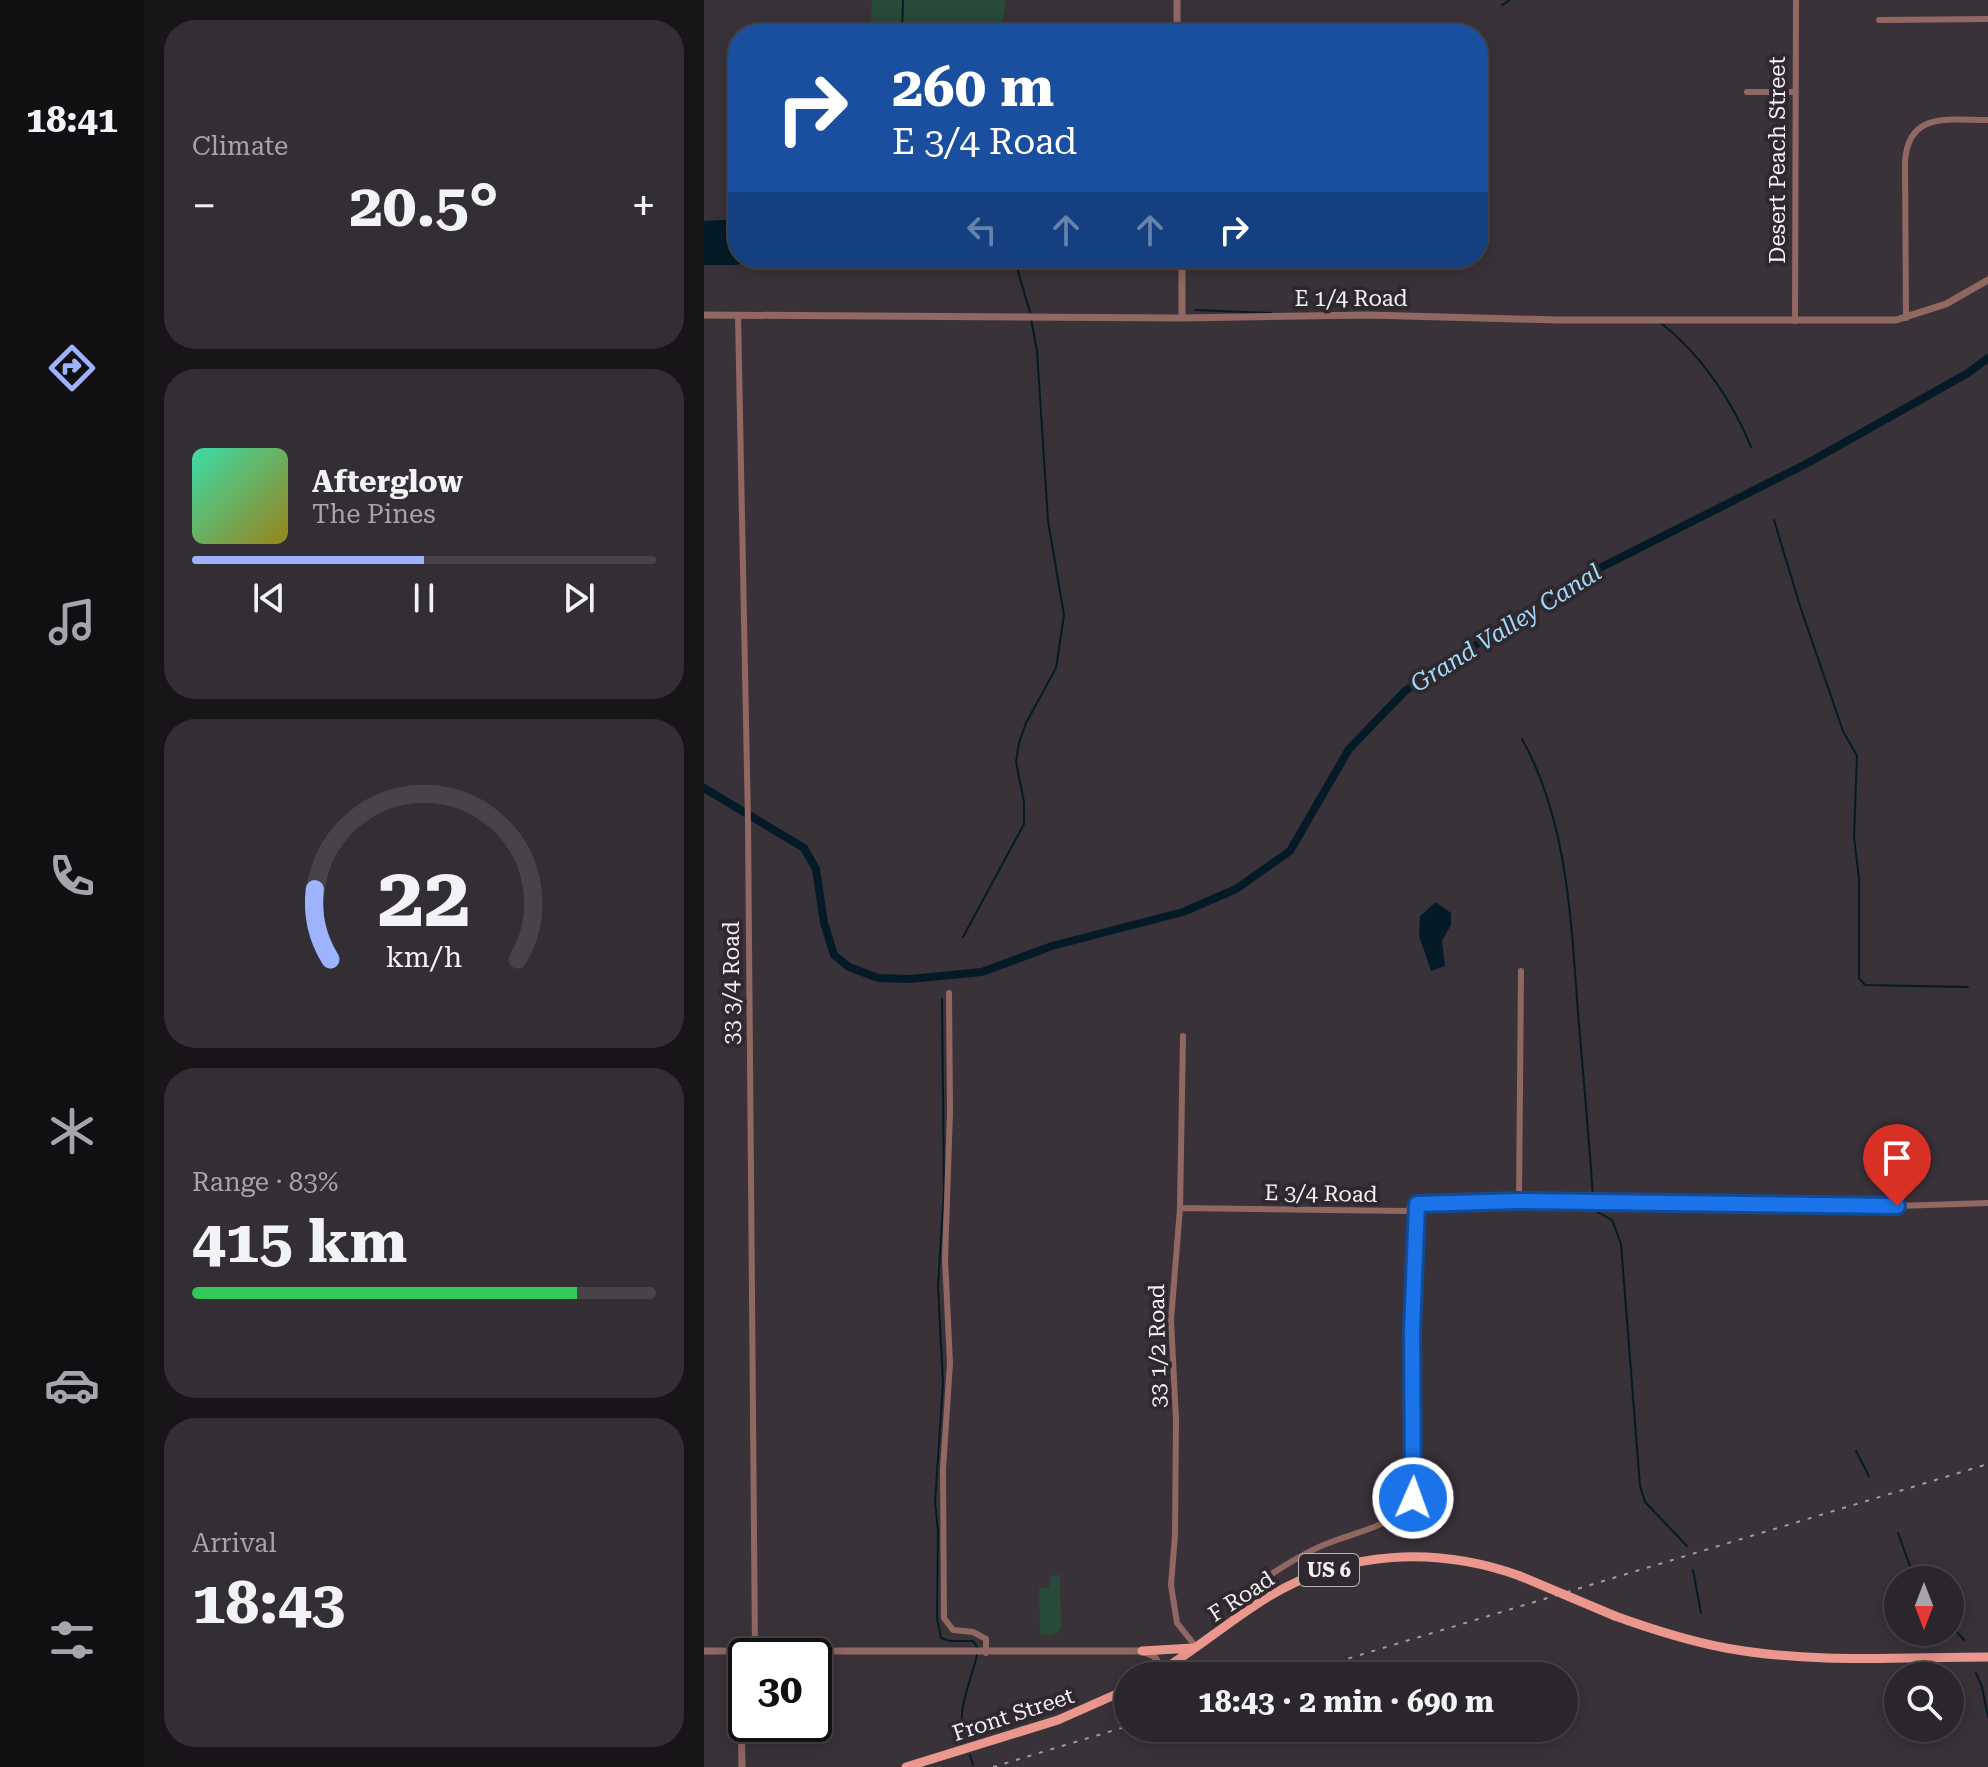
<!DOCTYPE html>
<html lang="en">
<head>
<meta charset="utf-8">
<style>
  :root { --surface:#2b262b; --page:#332e33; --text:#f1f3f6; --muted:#a6a5a9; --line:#474347; --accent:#9eb3fd }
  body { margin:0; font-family:"Roboto Serif",serif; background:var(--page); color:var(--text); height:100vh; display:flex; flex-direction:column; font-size:30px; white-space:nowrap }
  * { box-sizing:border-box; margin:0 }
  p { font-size:26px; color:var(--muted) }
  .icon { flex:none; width:44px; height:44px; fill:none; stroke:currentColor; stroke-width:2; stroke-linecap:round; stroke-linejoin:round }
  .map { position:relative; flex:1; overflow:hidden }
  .side { display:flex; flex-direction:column; gap:20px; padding:20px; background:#181518; width:560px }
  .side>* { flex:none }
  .banner { position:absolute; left:24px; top:24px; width:760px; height:244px; border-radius:32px; box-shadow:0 4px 20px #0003,0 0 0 2px var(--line); background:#1a4fa0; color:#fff; overflow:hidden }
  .needle { width:52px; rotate:180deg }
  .controls { position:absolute; left:1180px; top:1566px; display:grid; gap:16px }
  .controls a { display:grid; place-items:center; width:80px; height:80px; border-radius:50%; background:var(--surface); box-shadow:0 4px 20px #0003,0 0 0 2px var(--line); font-size:40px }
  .speed { position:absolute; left:24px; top:1638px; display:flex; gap:16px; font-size:40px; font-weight:700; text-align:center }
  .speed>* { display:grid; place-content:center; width:104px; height:104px; border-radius:50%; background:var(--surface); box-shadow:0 4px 20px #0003,0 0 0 2px var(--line); line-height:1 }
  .speed .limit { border:4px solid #111; border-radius:12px; background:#fff; color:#111 }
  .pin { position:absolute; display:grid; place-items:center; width:68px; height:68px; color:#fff; margin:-82px -34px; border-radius:50% 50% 50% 0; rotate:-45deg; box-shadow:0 0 8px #0007 }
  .pin .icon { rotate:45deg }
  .me { position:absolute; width:88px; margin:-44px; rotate:2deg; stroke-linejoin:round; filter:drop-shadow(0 0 6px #0008) }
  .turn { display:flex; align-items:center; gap:28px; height:168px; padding:0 32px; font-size:36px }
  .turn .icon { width:104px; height:104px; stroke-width:2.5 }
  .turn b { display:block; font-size:56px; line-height:68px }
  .lanes { display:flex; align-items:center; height:76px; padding:0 32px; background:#0003; justify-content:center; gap:40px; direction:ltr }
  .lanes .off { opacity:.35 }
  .big { font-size:60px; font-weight:700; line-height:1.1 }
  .side .card { flex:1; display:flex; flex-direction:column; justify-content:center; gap:12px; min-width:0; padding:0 28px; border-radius:32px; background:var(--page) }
  .side .dial { align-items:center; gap:0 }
  .dial svg { height:208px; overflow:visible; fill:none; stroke:var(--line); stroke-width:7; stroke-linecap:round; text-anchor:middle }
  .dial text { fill:var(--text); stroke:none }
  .song { display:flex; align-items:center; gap:24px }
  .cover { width:96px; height:96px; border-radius:12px; background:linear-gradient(135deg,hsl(160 70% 55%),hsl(50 70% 35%)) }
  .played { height:8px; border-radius:4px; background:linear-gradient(90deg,var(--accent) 50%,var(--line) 50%) }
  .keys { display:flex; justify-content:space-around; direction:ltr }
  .heat { display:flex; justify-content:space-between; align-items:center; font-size:44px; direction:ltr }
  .charge { height:12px; border-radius:6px; background:linear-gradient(90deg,#34c759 83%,var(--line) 0) }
  .trip { position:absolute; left:410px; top:1662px; width:464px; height:80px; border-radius:40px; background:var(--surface); box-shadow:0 4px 20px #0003,0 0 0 2px var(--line); font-weight:700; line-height:80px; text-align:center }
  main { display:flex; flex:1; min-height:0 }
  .dock { display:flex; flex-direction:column; width:144px; justify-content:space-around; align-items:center; background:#110f11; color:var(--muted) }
  .dock .icon { width:56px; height:56px }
  .dock .active { color:var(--accent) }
  .dock b { font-size:36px; color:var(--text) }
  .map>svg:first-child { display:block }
  .green { fill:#284a38 }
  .water { fill:#041b27 }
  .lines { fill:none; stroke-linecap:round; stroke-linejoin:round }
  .stream { stroke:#041b27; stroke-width:2 }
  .canal { stroke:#041b27; stroke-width:8 }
  .minor { stroke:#916762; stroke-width:6 }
  .tertiary { stroke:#916762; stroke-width:7 }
  .primary { stroke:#eb978d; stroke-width:9 }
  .rail { stroke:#a39da2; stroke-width:2; stroke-dasharray:4 8; stroke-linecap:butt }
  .primary-bridge { stroke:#eb978d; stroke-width:9 }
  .route-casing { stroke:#114b97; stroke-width:20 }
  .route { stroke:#1a73e8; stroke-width:14 }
  .labels { text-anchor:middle; stroke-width:8; stroke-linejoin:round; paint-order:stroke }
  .shield { fill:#2f282f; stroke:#bab4b9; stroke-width:2 }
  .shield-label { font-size:20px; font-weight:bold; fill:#f5f0f4 }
  .street-label { font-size:22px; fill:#f5f0f4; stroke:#2f282f }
  .water-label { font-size:24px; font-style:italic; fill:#a1dbfb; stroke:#2f282f }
</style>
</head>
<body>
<main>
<nav class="dock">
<b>18:41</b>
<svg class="icon active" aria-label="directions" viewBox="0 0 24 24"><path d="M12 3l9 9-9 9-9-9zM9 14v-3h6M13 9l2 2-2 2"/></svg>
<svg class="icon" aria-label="music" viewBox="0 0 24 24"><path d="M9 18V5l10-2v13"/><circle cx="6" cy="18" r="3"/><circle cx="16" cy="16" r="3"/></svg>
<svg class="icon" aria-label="phone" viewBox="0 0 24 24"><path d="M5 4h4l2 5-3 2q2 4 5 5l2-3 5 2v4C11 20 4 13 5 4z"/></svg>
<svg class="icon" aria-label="climate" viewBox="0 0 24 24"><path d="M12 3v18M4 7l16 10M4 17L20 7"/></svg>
<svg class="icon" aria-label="car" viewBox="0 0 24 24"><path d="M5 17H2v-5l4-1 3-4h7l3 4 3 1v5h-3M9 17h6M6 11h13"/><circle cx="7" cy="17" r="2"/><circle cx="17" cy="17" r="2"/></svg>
<svg class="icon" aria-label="filters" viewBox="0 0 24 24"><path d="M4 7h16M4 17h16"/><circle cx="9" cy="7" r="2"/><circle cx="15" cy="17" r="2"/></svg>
</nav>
<section class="side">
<div class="card"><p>Climate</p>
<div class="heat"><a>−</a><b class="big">20.5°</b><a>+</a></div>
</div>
<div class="card">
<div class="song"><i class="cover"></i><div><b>Afterglow</b><p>The Pines</p></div></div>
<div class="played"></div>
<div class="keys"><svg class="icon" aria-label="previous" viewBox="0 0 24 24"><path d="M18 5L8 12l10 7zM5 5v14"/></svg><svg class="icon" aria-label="pause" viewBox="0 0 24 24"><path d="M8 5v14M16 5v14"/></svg><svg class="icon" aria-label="next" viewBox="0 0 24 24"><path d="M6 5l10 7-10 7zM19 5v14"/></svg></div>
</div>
<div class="card dial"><svg viewBox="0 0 100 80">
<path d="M14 69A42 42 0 1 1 86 69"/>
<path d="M14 69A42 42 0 0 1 8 42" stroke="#9eb3fd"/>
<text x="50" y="56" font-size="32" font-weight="700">22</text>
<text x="50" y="72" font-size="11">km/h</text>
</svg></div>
<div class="card"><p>Range · 83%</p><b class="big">415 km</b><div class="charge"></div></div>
<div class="card"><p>Arrival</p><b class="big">18:43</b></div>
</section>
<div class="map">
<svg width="1284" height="1767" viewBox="0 0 1284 1767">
  <rect width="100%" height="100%" fill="#393239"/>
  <path class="green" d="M168,0H302L297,34H166Z
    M351,1575H356L357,1628C353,1635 344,1637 336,1634L335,1588L345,1587L347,1577Z"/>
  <path class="water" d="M34,219V258H46L33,265H0V221Z
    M732,902L747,913V925L738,941L741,966L727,971L715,936L716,916Z"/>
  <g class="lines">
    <path class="stream" d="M798,5L806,0
      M198,34L199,0
      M310,258L326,312
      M491,310L567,313
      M957,323C996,353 1029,402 1047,447
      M1070,520L1097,609L1139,731L1153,756L1150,836L1155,879V978L1161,985L1264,987
      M818,739C864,822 867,921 874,1013C879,1074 885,1136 889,1197
      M259,937L320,824V802L312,762L315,743L322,723L352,668L360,615L344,521L333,351L327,319
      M238,999L240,1191L234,1286L239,1383L231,1502L234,1531L233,1618L237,1638L246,1641H269L274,1648
      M890,1210L908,1220L917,1244L936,1486L941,1502L983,1546
      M1152,1451L1165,1476
      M1194,1533L1211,1580
      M989,1570L997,1613
      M1246,1624L1260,1640
      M1272,1673L1278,1687L1284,1717
      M261,1739C251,1711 267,1682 273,1655
      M266,1755L269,1765"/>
    <path class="canal" d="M0,788L100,848L112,869L120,923L130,955L145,967L174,978L206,979L278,972L348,946L479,912L532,889L586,851L645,749L701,691L872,580L1102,464L1264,373L1284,358"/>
    <path class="minor" d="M1175,20L1284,19
      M1043,92H1092
      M34,315L44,822L51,1651
      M1202,318L1201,162C1204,111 1245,120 1284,120
      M1091,321L1092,0
      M245,993L246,1112L241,1259L246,1363L239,1469L240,1618L249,1630L269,1632L282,1639V1653
      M479,1036L476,1208L467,1320L472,1420L471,1535L467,1585L473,1623L493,1648
      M815,1201L817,971
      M476,1208L702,1211L713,1204L815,1201L1193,1206L1284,1203
      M529,1620C530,1615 529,1611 531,1607C538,1588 602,1552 622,1544C653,1531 690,1527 709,1498L708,1330L713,1204"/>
    <path class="tertiary" d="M473,0V34
      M478,258V318
      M0,315L478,318L664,315L854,320H1192L1242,304L1284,280
      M0,1651H438L450,1656L459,1670
      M36,1651L38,1767"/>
    <path class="primary" d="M911,1616C947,1629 984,1641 1022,1648C1108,1664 1197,1657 1284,1657
      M438,1651L489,1648
      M449,1676C489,1652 525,1621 564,1597C642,1550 732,1546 816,1576
      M202,1767L354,1720L424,1689"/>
    <path class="rail" d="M587,1676L1284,1464
      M289,1767L424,1726"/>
    <path class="primary-bridge" d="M816,1576L911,1616"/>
  </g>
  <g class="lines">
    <g class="route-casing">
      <path id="route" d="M709,1498L708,1330L713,1204L815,1201L1193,1206"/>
    </g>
    <use href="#route" class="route"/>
  </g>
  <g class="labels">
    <rect class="shield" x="595" y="1554" width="60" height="32" rx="6"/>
    <g class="shield-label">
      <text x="625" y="1577">US 6</text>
    </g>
    <g class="street-label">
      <text transform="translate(1073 160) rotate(-90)" y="8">Desert Peach Street</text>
      <text x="647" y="306">E 1/4 Road</text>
      <text transform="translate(27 983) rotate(-90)" y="8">33 3/4 Road</text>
      <text transform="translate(617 1193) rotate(1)" y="8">E 3/4 Road</text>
      <text transform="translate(453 1346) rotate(-91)" y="8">33 1/2 Road</text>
      <text transform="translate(537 1596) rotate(-33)" y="8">F Road</text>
      <text transform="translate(309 1714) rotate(-18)" y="8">Front Street</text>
    </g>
    <g class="water-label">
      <text transform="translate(802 628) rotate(-32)" y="8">Grand Valley Canal</text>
    </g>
  </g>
</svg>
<div class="controls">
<a><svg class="needle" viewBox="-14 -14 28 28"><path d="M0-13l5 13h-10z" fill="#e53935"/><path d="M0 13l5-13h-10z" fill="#a6a5a9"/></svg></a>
<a><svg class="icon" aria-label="search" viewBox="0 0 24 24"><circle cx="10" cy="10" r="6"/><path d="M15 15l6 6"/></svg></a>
</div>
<div class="speed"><div class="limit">30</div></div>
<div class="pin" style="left:1193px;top:1206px;background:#d93025"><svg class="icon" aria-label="arrive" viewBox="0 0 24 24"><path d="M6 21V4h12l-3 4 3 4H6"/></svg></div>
<svg class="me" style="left:709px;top:1498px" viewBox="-20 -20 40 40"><circle r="17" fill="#1a73e8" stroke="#fff" stroke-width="3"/><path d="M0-11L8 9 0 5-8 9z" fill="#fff"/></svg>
<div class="trip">18:43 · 2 min · 690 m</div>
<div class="banner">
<div class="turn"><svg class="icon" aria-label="right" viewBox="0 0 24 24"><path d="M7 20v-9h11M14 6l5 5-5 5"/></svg><div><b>260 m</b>E 3/4 Road</div></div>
<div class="lanes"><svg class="icon off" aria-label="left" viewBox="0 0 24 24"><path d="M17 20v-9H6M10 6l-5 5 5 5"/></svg><svg class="icon off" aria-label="ahead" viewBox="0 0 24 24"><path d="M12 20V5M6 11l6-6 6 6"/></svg><svg class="icon off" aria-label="ahead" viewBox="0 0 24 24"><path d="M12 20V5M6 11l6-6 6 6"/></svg><svg class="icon" aria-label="right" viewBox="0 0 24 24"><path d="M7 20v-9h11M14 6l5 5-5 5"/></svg></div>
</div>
</div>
</main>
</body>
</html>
